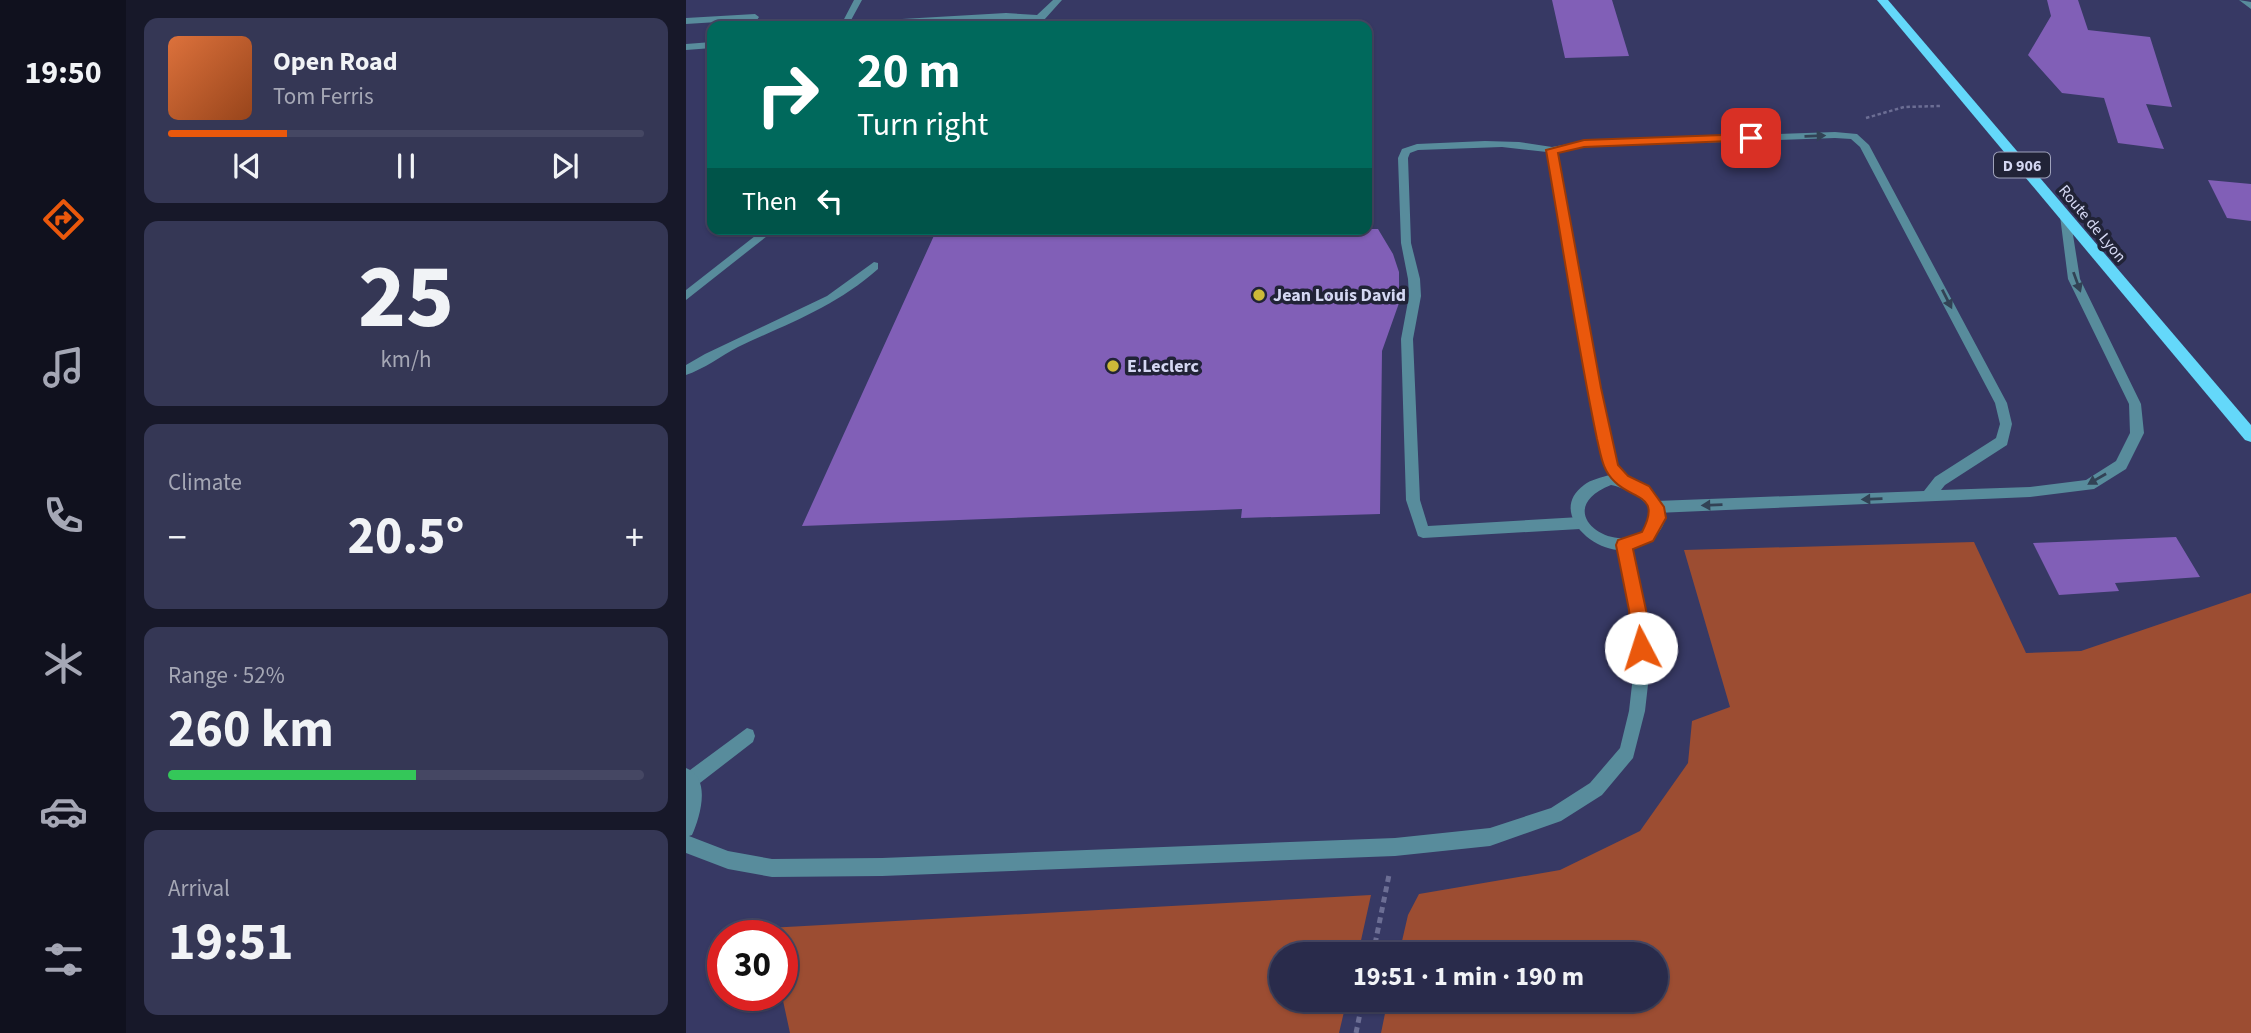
<!DOCTYPE html>
<html lang="en">
<head>
<meta charset="utf-8">
<style>
  :root { --surface:#292b4b; --page:#353755; --text:#f1f3f6; --muted:#a5a7b5; --line:#454763; --accent:#ea580c }
  body { margin:0; font-family:"Source Sans 3",sans-serif; background:var(--page); color:var(--text); height:100vh; display:flex; flex-direction:column; font-size:26px; white-space:nowrap }
  * { box-sizing:border-box; margin:0 }
  p { font-size:23px; color:var(--muted) }
  .icon { flex:none; width:38px; height:38px; fill:none; stroke:currentColor; stroke-width:2; stroke-linecap:round; stroke-linejoin:round }
  .map { position:relative; flex:1; overflow:hidden }
  .side { display:flex; flex-direction:column; gap:18px; padding:18px; background:#171829; width:560px }
  .side>* { flex:none }
  .banner { position:absolute; left:21px; top:21px; width:665px; height:214px; border-radius:14px; box-shadow:0 2px 5px #0004,0 0 0 2px var(--line); background:#00695c; color:#fff; overflow:hidden }
  .speed { position:absolute; left:21px; top:920px; display:flex; gap:14px; font-size:35px; font-weight:700; text-align:center }
  .speed>* { display:grid; place-content:center; width:91px; height:91px; border-radius:50%; background:var(--surface); box-shadow:0 2px 5px #0004,0 0 0 2px var(--line); line-height:1 }
  .speed .limit { border:10px solid #d22; background:#fff; color:#111 }
  .pin { position:absolute; display:grid; place-items:center; width:60px; height:60px; color:#fff; margin:-30px; border-radius:14px; box-shadow:0 4px 10px #0006 }
  .me { position:absolute; width:77px; margin:-38px; rotate:355deg; stroke-linejoin:round; filter:drop-shadow(0 0 5px #0008) }
  .turn { display:flex; align-items:center; gap:24px; height:147px; padding:0 35px; font-size:32px }
  .turn .icon { width:91px; height:91px; stroke-width:2.5 }
  .turn b { display:block; font-size:49px; line-height:60px }
  .then { display:flex; align-items:center; height:66px; padding:0 35px; background:#0003; gap:14px; font-size:26px }
  .big { font-size:52px; font-weight:700; line-height:1.1 }
  .side .widget { flex:1; display:flex; flex-direction:column; justify-content:center; gap:10px; min-width:0; padding:0 24px; border-radius:14px; background:var(--page) }
  .side .dial { align-items:center; gap:0 }
  .dial b { font-size:91px; line-height:1 }
  .song { display:flex; align-items:center; gap:21px }
  .cover { width:84px; height:84px; border-radius:10px; background:linear-gradient(135deg,hsl(20 70% 55%),hsl(20 70% 35%)) }
  .played { height:7px; border-radius:4px; background:linear-gradient(90deg,var(--accent) 25%,var(--line) 25%) }
  .keys { display:flex; justify-content:space-around; direction:ltr }
  .heat { display:flex; justify-content:space-between; align-items:center; font-size:38px; direction:ltr }
  .charge { height:10px; border-radius:5px; background:linear-gradient(90deg,#34c759 52%,var(--line) 0) }
  .trip { position:absolute; left:583px; top:942px; width:399px; height:70px; border-radius:35px; background:var(--surface); box-shadow:0 2px 5px #0004,0 0 0 2px var(--line); font-weight:700; line-height:70px; text-align:center }
  main { display:flex; flex:1; min-height:0 }
  .tab-bar { display:flex; flex-direction:column; width:126px; justify-content:space-around; align-items:center; background:#10111e; color:var(--muted) }
  .tab-bar .icon { width:49px; height:49px }
  .tab-bar .current { color:var(--accent) }
  .tab-bar b { font-size:32px; color:var(--text) }
  .map>svg:first-child { display:block }
  .green { fill:#9c4d32 }
  .building { fill:#815fb7 }
  .lines { fill:none; stroke-linecap:round; stroke-linejoin:round }
  .path-far1 { stroke:#6c6e94; stroke-width:2.5; stroke-dasharray:3.5 2.5; stroke-linecap:butt }
  .path { stroke:#6c6e94; stroke-width:5; stroke-dasharray:6 4.5; stroke-linecap:butt }
  .lane { fill:#588c9c; fill-rule:evenodd }
  .street { fill:#588c9c; fill-rule:evenodd }
  .primary { fill:#64d8fa; fill-rule:evenodd }
  .oneway { fill:#324255 }
  .route { fill:#ea580c; stroke:#983908; stroke-width:2 }
  .poi-dot { fill:#cdb938; stroke:#212337; stroke-width:2.5 }
  .labels { text-anchor:middle; stroke-width:7; stroke-linejoin:round; paint-order:stroke }
  .shield { fill:#212337; stroke:#9fa2bb; stroke-width:2 }
  .shield-label { font-size:16px; font-weight:bold; fill:#d5d8f3 }
  .far-street-label { font-size:16px; fill:#d5d8f3; stroke:#212337 }
  .poi-label { font-size:18px; font-weight:bold; fill:#d5d8f3; stroke:#212337; text-anchor:start }
</style>
</head>
<body>
<main>
<nav class="tab-bar">
<b>19:50</b>
<svg class="icon current" aria-label="directions" viewBox="0 0 24 24"><path d="M12 3l9 9-9 9-9-9zM9 14v-3h6M13 9l2 2-2 2"/></svg>
<svg class="icon" aria-label="music" viewBox="0 0 24 24"><path d="M9 18V5l10-2v13"/><circle cx="6" cy="18" r="3"/><circle cx="16" cy="16" r="3"/></svg>
<svg class="icon" aria-label="phone" viewBox="0 0 24 24"><path d="M5 4h4l2 5-3 2q2 4 5 5l2-3 5 2v4C11 20 4 13 5 4z"/></svg>
<svg class="icon" aria-label="climate" viewBox="0 0 24 24"><path d="M12 3v18M4 7l16 10M4 17L20 7"/></svg>
<svg class="icon" aria-label="car" viewBox="0 0 24 24"><path d="M5 17H2v-5l4-1 3-4h7l3 4 3 1v5h-3M9 17h6M6 11h13"/><circle cx="7" cy="17" r="2"/><circle cx="17" cy="17" r="2"/></svg>
<svg class="icon" aria-label="filters" viewBox="0 0 24 24"><path d="M4 7h16M4 17h16"/><circle cx="9" cy="7" r="2"/><circle cx="15" cy="17" r="2"/></svg>
</nav>
<section class="side">
<div class="widget">
<div class="song"><i class="cover"></i><div><b>Open Road</b><p>Tom Ferris</p></div></div>
<div class="played"></div>
<div class="keys"><svg class="icon" aria-label="previous" viewBox="0 0 24 24"><path d="M18 5L8 12l10 7zM5 5v14"/></svg><svg class="icon" aria-label="pause" viewBox="0 0 24 24"><path d="M8 5v14M16 5v14"/></svg><svg class="icon" aria-label="next" viewBox="0 0 24 24"><path d="M6 5l10 7-10 7zM19 5v14"/></svg></div>
</div>
<div class="widget dial"><b>25</b><p>km/h</p></div>
<div class="widget"><p>Climate</p>
<div class="heat"><a>−</a><b class="big">20.5°</b><a>+</a></div>
</div>
<div class="widget"><p>Range · 52%</p><b class="big">260 km</b><div class="charge"></div></div>
<div class="widget"><p>Arrival</p><b class="big">19:51</b></div>
</section>
<div class="map">
<svg width="1565" height="1033" viewBox="0 0 1565 1033">
  <rect width="100%" height="100%" fill="#373964"/>
  <path class="green" d="M1288,542L1340,653L1395,651L1565,593V1033H695L702,999H970V954H713L722,915L733,894L874,870L954,831L1002,763L1006,721L1044,707L998,550Z
    M685,895L672,954H595V999H661L653,1033H104L96,996V936H84L82,928Z"/>
  <path class="building" d="M866,0H926L943,56L879,58Z
    M1361,0H1392L1402,30L1464,37L1486,107L1460,104L1478,149L1432,143L1418,98L1376,93L1342,55L1365,16Z
    M1522,180L1565,184V221L1541,218Z
    M251,229H692L707,254L713,272V303L696,351L694,514L555,518L556,509L116,526Z
    M1490,537L1514,577L1429,583L1433,591L1373,595L1347,543Z"/>
  <g class="lines">
    <path class="path-far1" d="M1180,118L1218,107L1254,106"/>
    <path class="path" d="M687,954L703,875
      M670,1033L677,999"/>
    <path class="lane" d="M1149,132L1171,134L1183,145L1321,403L1326,424L1321,445L1259,485L1255,490L1344,487L1400,480L1430,461L1444,433L1443,404L1382,279L1374,216L1379,213L1384,216L1394,279L1455,404L1458,433L1440,469L1408,489L1344,497L970,513L965,511L963,507L965,503L970,501L1238,491L1249,477L1310,438L1314,424L1309,403L1174,147L1165,139L1149,138L898,147L871,152L914,388L931,465L943,480L936,485L931,484L918,467L902,388L861,152L816,147L732,150L724,153L722,158L725,243L734,279L735,296L727,339L734,500L742,526L894,517L899,519L901,523L899,527L894,529L737,538L732,536L720,500L715,339L723,296L722,279L715,243L712,158L716,149L731,144L799,141L833,142L866,147L898,141Z
      M188,262L192,263V269C149,307 103,323 52,347C35,356 18,369 0,375V365L19,354L141,296Z
      M61,728L67,730L69,736L67,742L10,786L4,788L0,787V773Z"/>
    <path class="street" d="M168,0H176L164,22L320,13L351,15L367,0H376L358,20L348,26L344,23L346,20C276,16 205,26 135,26L139,23H156Z
      M1553,0L1565,2V9Z
      M69,14L73,17L67,26H59L63,20L0,24V18Z
      M26,42V48L0,50V44Z
      M78,229H90L0,300V290Z
      M924,475C971,482 1008,526 946,548L959,610L964,667L959,711L947,758L916,795L875,821L804,846L709,856L196,876L86,877L42,869L0,853V768C26,778 14,817 6,835L3,836L42,851L86,859L196,858L709,838L804,828L865,808L904,783L934,748L943,711L948,667L943,610L932,550C902,548 864,510 898,485C904,480 916,477 924,475ZM925,485C946,489 986,513 954,533C922,553 865,509 925,485Z"/>
    <path class="primary" d="M1191,0H1202L1565,425V442L1559,440Z"/>
  </g>
  <defs><path id="oneway-solid" d="M-6-.8H1V-3.2L6.5 0L1 3.2V.8H-6Z" transform="scale(1.75)"/></defs>
  <g class="oneway">
    <use href="#oneway-solid" transform="translate(1129 136) rotate(-2)"/>
    <use href="#oneway-solid" transform="translate(1391 282) rotate(70)"/>
    <use href="#oneway-solid" transform="translate(1261 299) rotate(63)"/>
    <use href="#oneway-solid" transform="translate(1411 479) rotate(150)"/>
    <use href="#oneway-solid" transform="translate(1186 499) rotate(178)"/>
    <use href="#oneway-solid" transform="translate(1026 505) rotate(178)"/>
  </g>
  <path class="route" d="M1065,134L1069,135V140L898,147L872,153L915,388L932,465L942,476L963,486L978,507L980,518L967,541L947,549L960,610L963,648L961,653L955,656L948,653L946,648L943,610L930,545L932,540L956,532C976,494 947,500 929,482C916,470 915,455 911,439C891,343 877,247 860,150L898,140Z"/>
  <g class="poi-dot">
    <circle cx="573" cy="295" r="7"/>
    <circle cx="427" cy="366" r="7"/>
  </g>
  <g class="labels">
    <rect class="shield" x="1308" y="152.5" width="56" height="25" rx="5"/>
    <g class="shield-label">
      <text x="1336" y="171">D 906</text>
    </g>
    <g class="far-street-label">
      <text transform="translate(1407 223) rotate(50)" y="6">Route de Lyon</text>
    </g>
    <g class="poi-label">
      <text x="587" y="301">Jean Louis David</text>
      <text x="441" y="372">E.Leclerc</text>
    </g>
  </g>
</svg>
<div class="speed"><div class="limit">30</div></div>
<div class="pin" style="left:1065px;top:138px;background:#d93025"><svg class="icon" aria-label="arrive" viewBox="0 0 24 24"><path d="M6 21V4h12l-3 4 3 4H6"/></svg></div>
<svg class="me" style="left:955px;top:648px" viewBox="-20 -20 40 40"><circle r="19" fill="#fff"/><path d="M0-13L10 11 0 6-10 11z" fill="#ea580c"/></svg>
<div class="trip">19:51 · 1 min · 190 m</div>
<div class="banner">
<div class="turn"><svg class="icon" aria-label="right" viewBox="0 0 24 24"><path d="M7 20v-9h11M14 6l5 5-5 5"/></svg><div><b>20 m</b>Turn right</div></div>
<div class="then">Then<svg class="icon" aria-label="left" viewBox="0 0 24 24"><path d="M17 20v-9H6M10 6l-5 5 5 5"/></svg></div>
</div>
</div>
</main>
</body>
</html>
